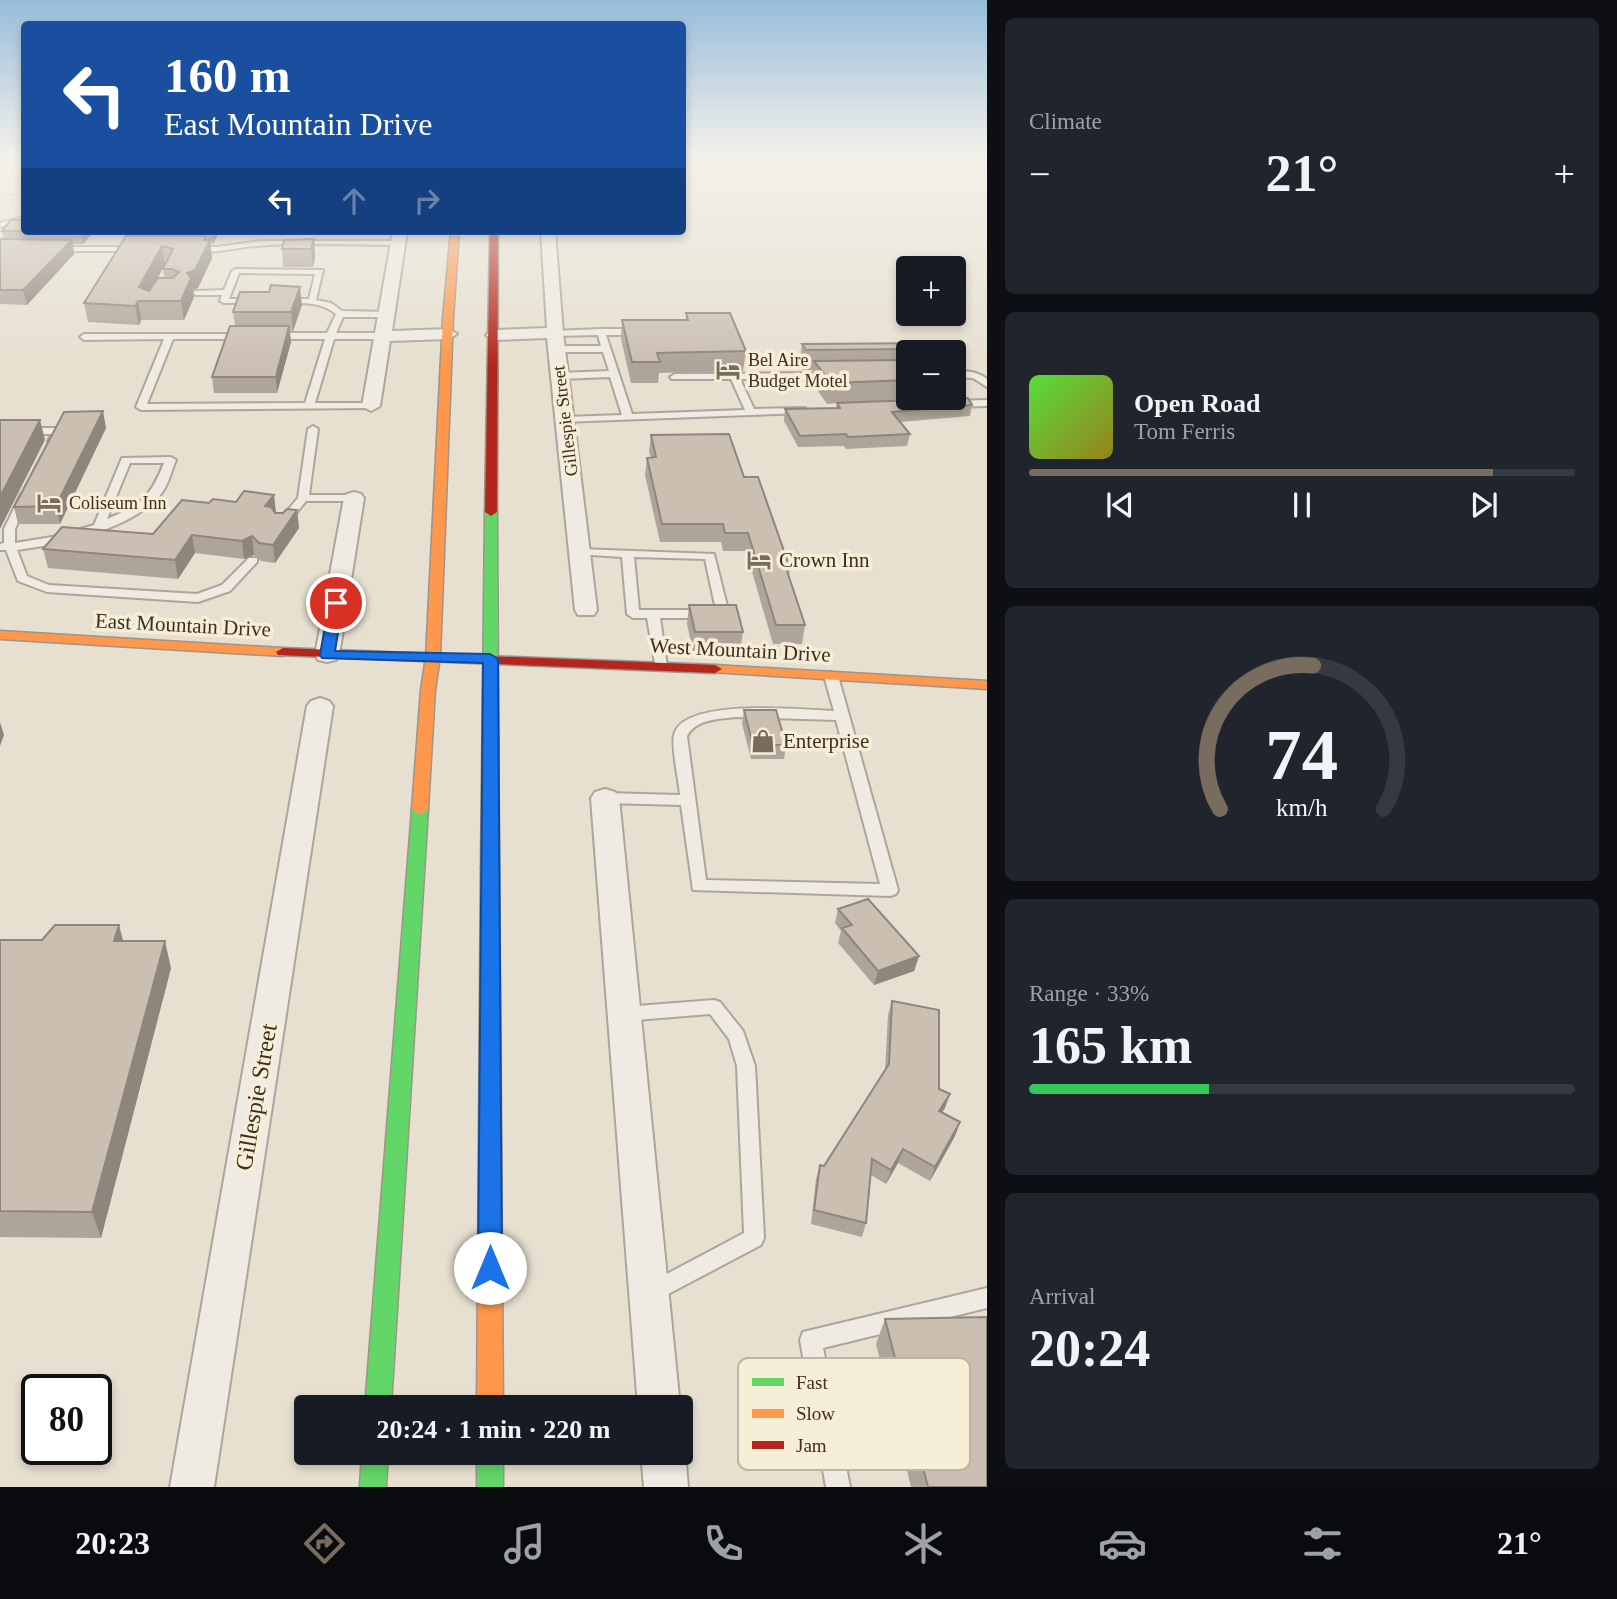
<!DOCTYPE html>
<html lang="en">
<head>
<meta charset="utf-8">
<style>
  :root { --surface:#171b24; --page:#20242c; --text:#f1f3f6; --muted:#9ea1a6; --line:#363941; --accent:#786c5e }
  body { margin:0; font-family:Georgia,serif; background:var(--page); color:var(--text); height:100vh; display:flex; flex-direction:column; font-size:26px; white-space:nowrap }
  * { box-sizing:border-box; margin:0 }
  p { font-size:23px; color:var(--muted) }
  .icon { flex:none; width:38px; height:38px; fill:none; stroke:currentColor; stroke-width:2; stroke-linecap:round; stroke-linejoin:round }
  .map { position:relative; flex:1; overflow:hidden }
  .panel { display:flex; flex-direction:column; gap:18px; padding:18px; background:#0d0f14; width:630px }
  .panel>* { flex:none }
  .guide { position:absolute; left:21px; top:21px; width:665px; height:214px; border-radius:7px; box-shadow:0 4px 10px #0003; background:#1a4fa0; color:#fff; overflow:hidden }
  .fabs { position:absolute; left:896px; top:256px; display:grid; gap:14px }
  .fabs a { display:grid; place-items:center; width:70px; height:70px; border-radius:7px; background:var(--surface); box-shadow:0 4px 10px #0003; font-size:35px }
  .speed { position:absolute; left:21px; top:1374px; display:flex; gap:14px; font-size:35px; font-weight:700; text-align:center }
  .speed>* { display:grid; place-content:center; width:91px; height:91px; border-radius:50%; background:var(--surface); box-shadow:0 4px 10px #0003; line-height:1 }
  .speed .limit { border:4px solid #111; border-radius:10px; background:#fff; color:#111 }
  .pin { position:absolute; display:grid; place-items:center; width:60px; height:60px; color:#fff; margin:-30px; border:4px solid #fff; border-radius:50%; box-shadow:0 2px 7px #0007 }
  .me { position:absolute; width:77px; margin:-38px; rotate:0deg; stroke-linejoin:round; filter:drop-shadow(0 0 5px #0008) }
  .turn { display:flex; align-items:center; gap:24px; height:147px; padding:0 28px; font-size:32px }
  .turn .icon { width:91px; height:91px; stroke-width:2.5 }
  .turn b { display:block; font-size:49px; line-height:60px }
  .lanes { display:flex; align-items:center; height:66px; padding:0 28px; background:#0003; justify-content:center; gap:35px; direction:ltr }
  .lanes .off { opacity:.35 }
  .big { font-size:52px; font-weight:700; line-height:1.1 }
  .panel .widget { flex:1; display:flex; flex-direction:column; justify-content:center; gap:10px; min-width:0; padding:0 24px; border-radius:10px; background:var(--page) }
  .panel .dial { align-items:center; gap:0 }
  .dial svg { height:182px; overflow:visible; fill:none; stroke:var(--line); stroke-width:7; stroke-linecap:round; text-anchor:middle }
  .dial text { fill:var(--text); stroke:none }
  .song { display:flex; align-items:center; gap:21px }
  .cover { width:84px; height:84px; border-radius:10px; background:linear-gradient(135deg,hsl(110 70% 55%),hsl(50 70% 35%)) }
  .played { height:7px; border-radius:4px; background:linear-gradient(90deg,var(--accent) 85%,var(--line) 85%) }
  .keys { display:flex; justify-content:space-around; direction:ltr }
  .heat { display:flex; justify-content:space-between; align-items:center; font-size:38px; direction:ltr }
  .charge { height:10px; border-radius:5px; background:linear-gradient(90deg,#34c759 33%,var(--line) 0) }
  .trip { position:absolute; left:294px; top:1395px; width:399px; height:70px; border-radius:7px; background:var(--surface); box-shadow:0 4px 10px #0003; font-weight:700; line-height:70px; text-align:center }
  .tab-bar { display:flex; height:112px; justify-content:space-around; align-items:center; background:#090b0e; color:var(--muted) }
  .tab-bar .icon { width:49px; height:49px }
  .tab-bar .selected { color:var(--accent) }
  .tab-bar b { font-size:32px; color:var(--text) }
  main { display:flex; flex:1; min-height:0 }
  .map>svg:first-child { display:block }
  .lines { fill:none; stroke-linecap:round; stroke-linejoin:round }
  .stream { fill:#bcccc2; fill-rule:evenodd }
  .lane-casing { stroke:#ada599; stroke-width:4 }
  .street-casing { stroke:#ada599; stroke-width:4 }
  .fast-casing { stroke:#9c958a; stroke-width:3 }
  .slow-casing { stroke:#9c958a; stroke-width:3 }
  .jam-casing { stroke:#9c958a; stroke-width:3 }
  .lane { fill:#efebe3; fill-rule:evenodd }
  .street { fill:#efebe3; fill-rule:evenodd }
  .fast { fill:#63d668; fill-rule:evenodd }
  .slow { fill:#ff974d; fill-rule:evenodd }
  .jam { fill:#b3261e; fill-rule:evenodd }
  .wall { fill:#afa499; fill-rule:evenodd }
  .shaded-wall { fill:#8e867d }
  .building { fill:#cbbfb2; stroke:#8e867d; stroke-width:2; fill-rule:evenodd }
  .route { fill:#1a73e8; stroke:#114b97; stroke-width:2 }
  .labels { text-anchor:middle; stroke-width:7; stroke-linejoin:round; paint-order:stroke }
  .far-poi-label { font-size:18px; fill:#3d2e20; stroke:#f7eed8; text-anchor:start }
  .far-street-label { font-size:18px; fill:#3d2e20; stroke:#f7eed8 }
  .poi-label { font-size:21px; fill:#3d2e20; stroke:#f7eed8; text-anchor:start }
  .street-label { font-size:21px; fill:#3d2e20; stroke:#f7eed8 }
  .near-street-label { font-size:24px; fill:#3d2e20; stroke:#f7eed8 }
  .key { fill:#f7eed8; stroke:#bfb4a1; stroke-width:2 }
  .key-label { font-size:19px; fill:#3d2e20 }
</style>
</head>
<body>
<main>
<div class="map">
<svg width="987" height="1487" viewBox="0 0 987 1487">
  <rect width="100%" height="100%" fill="#e7e0d1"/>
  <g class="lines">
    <path class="stream" d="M24,193V195L0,196V194Z"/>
    <g class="lane-casing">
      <path id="lane" d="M24,217V221L0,227V223Z
        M262,241H398L402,243L398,245C345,245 291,241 239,248C224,250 203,255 190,249L194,247H217Z
        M57,247H135L139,249L135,251H54L53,249Z
        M236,269L323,270L316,300L331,303L342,311L390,312V316L387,317H343L336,333H384L388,336L384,339H334L315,403H371L376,406L374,408L141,410L136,407L164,339L84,340L80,337L84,334H249L250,336L246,339H173L147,404L305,403L325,339H273L269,336L273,333H327L336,314C321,301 301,303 282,303L278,301L282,299H309L315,274L239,273L229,299H258L259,301L255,303H224L220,301L222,295H196L192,293L196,291L224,290L232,271Z
        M601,329H640L644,332L640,335H606L632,414L745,410L731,379H672L670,377L675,374L830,373L835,376L830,379H740L754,409L805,408L807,410L802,413L562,422V418L565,417L622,415L610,377L560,379L555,376L560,373L609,371L603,352H557L553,349L557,346H601L598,335L555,336L551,333L552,331Z
        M954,371C966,371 977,371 987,379V387L973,378L954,377Z
        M987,400V406L955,407L950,404L955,401Z
        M313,426L318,429L309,495H354L359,498L354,501H306L285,527H277V523L298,498L308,429Z
        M0,428H58L63,431L57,443L53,444L48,441L52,434H0Z
        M171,457L176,460C171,471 169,484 161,494C131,530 61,544 17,550L27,576L49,585L197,594L222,585L249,558H257V562L230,591L198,602L47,592L18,581L6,550H0V544L4,543V529L21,494L25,493L30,496L15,529V543L58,536L94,525L122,458ZM130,463H164C150,498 142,504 107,519Z
        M580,549L714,554L729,614L723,618H660L667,666L666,669H656L647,618H633L627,614L622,557L576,554L574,552ZM634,557L705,559L716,610H639Z
        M831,672L838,676L898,890L896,894L890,896L693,890L681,805L605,803L598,798L605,793L680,795C679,782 671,746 674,735C682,697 804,710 834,711L824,676ZM736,717L836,720L880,884L706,880L687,736C696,719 719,719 736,717Z
        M714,1000L720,1002L743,1031L755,1066L764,1238L761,1245L653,1302L646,1299L642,1292L646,1285L744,1233L737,1066L729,1039L710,1014L624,1021L618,1019L615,1014L618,1009L624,1007Z
        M987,1288V1308L823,1348L850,1487H826L800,1340L803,1332Z"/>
    </g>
    <g class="street-casing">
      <path id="street" d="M393,231H407L392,331L449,329L457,334L449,339L390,341L380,406L371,411L362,406Z
        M541,231H555L563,333L597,610L594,615H578L575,610L547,338L494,340L486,335L494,330L547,328Z
        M354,492L361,494L364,498L339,655L336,660L327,662L318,660L315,655L344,498L347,494Z
        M320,698L329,701L333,706L214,1487H170L307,706L311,701Z
        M605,789L615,792L619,798L680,1407H638L591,798L595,792Z
        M681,1442L685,1452L688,1487H644L641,1452H681Z"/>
    </g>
    <g class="fast-casing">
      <path id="fast" d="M491,508L497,512L499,868L496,872H484L481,868L485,512Z
        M420,803L428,809L391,1407H365L412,809Z
        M362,1452H388L386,1487H360Z
        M477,1452H503V1487H477Z"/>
    </g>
    <g class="slow-casing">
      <path id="slow" d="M451,231H459L453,318L440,657L435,690L428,809L420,815L412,809L421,690L426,657L443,318Z
        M0,631L283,648L290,652L283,656L0,639Z
        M715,665L987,681V689L710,672L708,669L710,666Z
        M490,862L496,864L499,868L503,1407H477L481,868L484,864Z"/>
    </g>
    <g class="jam-casing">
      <path id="jam" d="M490,231H498L497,512L491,516L485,512Z
        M283,648L715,665L722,669L715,673L278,655L276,652Z"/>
    </g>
    <use href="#lane" class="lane"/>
    <use href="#street" class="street"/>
    <use href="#fast" class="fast"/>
    <use href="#slow" class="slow"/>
    <use href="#jam" class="jam"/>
  </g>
  <path class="wall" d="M2,231H92V234L83,244H73L74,254L27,305L0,304V239H4Z
    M132,231H220L213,244H210L212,258L198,288L193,290L194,297L184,320H141L139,325L88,322L84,303L133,236ZM165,264L163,269L164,278L157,279Z
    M314,239L315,257L313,267H283L282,249Z
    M302,305L293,331H290L291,342L277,393H214L212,377L235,326L233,312Z
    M686,313L746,351L743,371L659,373L658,383H631L621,339L622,320H686Z
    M939,343L945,352H908V397H954V365L963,378L958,398L972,405L970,416L900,422L910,434L907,446L846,449L844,446L798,447L784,421L785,409L836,408L837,403L827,404L811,381L813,370H803L799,364L802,344Z
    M106,428L60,524H18L14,507Z
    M651,435L744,477L790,568L789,576L805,625L802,644H773L746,551H723L721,542H660L645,475L647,458L651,457L649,452Z
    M297,510L299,528L275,563L261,561L254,555L244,559L195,553L178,579L48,568L43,549L153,534L276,513Z
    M689,605L743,632L740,651H693L687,624Z
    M744,710L786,745L784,759H751L742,724Z
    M838,909L919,956L914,971L874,985L838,943L841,931L835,923Z
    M0,940L123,941L171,968L101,1238L0,1237Z
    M892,1001L939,1089L950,1094L942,1112L960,1122L955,1136L930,1181L898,1163L886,1184L871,1175L866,1223L862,1237L811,1224L816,1179L820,1165L824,1166L885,1070L888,1015Z
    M885,1319L987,1487H911L876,1344Z"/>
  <path class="shaded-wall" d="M80,231H92V234L83,244Z
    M211,231H220L213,244Z
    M206,236L207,245L210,240L212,258L198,288L193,290L194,297L184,320L181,301L187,273Z
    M314,239L315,257L313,267L311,249Z
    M72,240L74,254L27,305L23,290Z
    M162,246L165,264L146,301L139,287Z
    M300,287L302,305L293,331L291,312Z
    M138,301L141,320L139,325L135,306Z
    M289,326L291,342L277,393L276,377Z
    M103,411L106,428L60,524L56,506Z
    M40,420L45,440L0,529V497Z
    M274,495L276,512L268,524L265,506Z
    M297,510L299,528L275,563L273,545Z
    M192,535L195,553L178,579L175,560Z
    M252,536L254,555L244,559L242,541Z
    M0,722L4,735L0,746Z
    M119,925L126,952L114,941Z
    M165,941L171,968L101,1238L92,1212Z
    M919,956L914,971L874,985L878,971Z
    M950,1094L945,1108L934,1125L939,1111Z
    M960,1122L955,1136L930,1181L935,1167Z
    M903,1149L898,1163L886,1184L891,1170Z"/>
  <path class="building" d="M11,220H24V231H2Z
    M126,236H206L204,240H210L195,270L187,273L191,278L181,301H138L135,306L84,303ZM162,246L173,249L163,269H172L179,272L173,278H158L149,291L139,287Z
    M0,239L72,240L23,290H0Z
    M314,239L311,249H282L284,240Z
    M271,285L300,287L291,312H233L240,292H269Z
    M686,313H730L746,351L657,353L660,362H632L622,320H688Z
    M230,326H289L276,377H212Z
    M939,343L945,352H915L912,349L806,350L802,344Z
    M908,360V380L831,383L814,361Z
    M954,365L963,378H954Z
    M968,398L972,405L892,412L910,434L848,437L846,434L800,436L785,409L840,408L837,403Z
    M103,411L56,506L14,507L64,412Z
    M0,420H40L0,497Z
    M729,434L744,477H758L790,568H786L805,625H776L748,533H725L723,524H662L647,458L656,457L651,435Z
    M244,491L274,495L265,506L271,507L275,513H283L287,509L297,510L273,545L259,543L252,536L242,541L192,535L175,560L43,549L62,527L153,534L182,500L209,503L213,499L236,502Z
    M689,605H736L743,632H695Z
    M744,710H776L786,745H753Z
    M868,899L919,956L878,971L842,928L852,925L838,909Z
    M55,925H119L114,941H165L92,1212L0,1211V940H42Z
    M892,1001L939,1010V1089L950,1094L939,1111L960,1122L935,1167L903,1149L891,1170L872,1159L866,1223L814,1210L820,1165L824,1166L889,1064Z
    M987,1317V1487H928L885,1319Z"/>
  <linearGradient id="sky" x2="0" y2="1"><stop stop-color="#96bed9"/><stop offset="0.43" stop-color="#f4f1ea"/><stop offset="1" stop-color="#f4f1ea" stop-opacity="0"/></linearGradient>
  <rect width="987" height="364" fill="url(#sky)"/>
  <path class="route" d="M336,598L343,603L335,651L490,654L498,659L502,1268L498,1276L490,1280L482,1276L478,1268L483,663L322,658L320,655L329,603Z"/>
  <defs>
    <g id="hotel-bare" transform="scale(1.89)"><path d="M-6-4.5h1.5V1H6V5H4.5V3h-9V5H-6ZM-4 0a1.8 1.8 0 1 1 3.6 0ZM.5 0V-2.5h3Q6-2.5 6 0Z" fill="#786c5e" stroke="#f7eed8" stroke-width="2.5" paint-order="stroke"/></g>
    <g id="shop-bare" transform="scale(1.89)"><path d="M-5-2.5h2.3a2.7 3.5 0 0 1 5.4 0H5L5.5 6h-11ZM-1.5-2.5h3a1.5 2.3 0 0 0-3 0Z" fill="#786c5e" stroke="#f7eed8" stroke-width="2.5" paint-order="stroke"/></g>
  </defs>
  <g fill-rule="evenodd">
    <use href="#hotel-bare" x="728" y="370"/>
    <use href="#hotel-bare" x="49" y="503"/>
    <use href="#hotel-bare" x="759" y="560"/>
    <use href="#shop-bare" x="763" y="741"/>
  </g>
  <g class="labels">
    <g class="far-poi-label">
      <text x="748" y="366">Bel Aire<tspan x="748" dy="21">Budget Motel</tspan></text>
      <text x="69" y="509">Coliseum Inn</text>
    </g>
    <g class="far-street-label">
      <text transform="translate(565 421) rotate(-97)" y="6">Gillespie Street</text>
    </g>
    <g class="poi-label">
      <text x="779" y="567">Crown Inn</text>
      <text x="783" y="748">Enterprise</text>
    </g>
    <g class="street-label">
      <text transform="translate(183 625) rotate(3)" y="7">East Mountain Drive</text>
      <text transform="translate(740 650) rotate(3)" y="7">West Mountain Drive</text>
    </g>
    <g class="near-street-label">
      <text transform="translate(256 1097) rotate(-80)" y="8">Gillespie Street</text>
    </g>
  </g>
  <rect x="738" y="1358" width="232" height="112" rx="10" class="key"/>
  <rect x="752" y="1378" width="32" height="8" fill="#63d668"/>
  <rect x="752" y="1409" width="32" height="9" fill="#ff974d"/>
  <rect x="752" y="1441" width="32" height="8" fill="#b3261e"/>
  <g class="key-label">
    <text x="796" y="1389">Fast</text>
    <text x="796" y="1420">Slow</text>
    <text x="796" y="1452">Jam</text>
  </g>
</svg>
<div class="fabs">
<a>+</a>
<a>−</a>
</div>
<div class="speed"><div class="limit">80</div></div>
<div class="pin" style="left:336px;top:603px;background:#d93025"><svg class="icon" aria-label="arrive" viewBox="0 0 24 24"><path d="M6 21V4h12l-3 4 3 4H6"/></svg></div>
<svg class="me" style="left:490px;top:1268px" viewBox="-20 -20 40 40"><circle r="19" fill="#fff"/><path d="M0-13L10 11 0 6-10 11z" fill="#1a73e8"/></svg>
<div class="trip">20:24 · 1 min · 220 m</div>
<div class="guide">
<div class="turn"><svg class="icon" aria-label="left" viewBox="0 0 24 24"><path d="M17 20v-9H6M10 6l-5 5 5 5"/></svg><div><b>160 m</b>East Mountain Drive</div></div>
<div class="lanes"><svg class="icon" aria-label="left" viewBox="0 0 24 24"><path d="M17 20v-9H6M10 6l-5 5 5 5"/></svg><svg class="icon off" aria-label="ahead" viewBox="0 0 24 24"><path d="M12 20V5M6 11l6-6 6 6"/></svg><svg class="icon off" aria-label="right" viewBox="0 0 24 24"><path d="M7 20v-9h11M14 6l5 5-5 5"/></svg></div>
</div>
</div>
<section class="panel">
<div class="widget"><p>Climate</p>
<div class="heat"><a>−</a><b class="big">21°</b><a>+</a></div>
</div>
<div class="widget">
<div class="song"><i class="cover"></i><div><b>Open Road</b><p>Tom Ferris</p></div></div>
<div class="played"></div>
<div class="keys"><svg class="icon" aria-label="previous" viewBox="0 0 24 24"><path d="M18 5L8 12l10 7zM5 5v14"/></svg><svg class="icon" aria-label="pause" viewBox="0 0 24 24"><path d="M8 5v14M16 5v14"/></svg><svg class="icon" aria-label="next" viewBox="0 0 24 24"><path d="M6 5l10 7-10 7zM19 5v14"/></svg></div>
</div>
<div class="widget dial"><svg viewBox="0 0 100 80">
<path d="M14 69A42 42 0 1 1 86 69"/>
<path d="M14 69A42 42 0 0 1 55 6" stroke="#786c5e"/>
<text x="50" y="56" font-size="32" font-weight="700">74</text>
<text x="50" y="72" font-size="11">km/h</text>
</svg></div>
<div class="widget"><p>Range · 33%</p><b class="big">165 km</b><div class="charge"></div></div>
<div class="widget"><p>Arrival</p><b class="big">20:24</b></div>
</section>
</main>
<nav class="tab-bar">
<b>20:23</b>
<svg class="icon selected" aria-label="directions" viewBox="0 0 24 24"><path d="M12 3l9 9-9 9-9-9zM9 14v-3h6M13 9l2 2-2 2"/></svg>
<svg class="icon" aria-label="music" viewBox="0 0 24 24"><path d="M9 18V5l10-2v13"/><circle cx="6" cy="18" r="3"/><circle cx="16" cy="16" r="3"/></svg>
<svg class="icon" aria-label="phone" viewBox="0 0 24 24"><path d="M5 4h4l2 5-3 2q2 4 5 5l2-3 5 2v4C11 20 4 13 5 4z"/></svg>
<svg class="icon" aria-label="climate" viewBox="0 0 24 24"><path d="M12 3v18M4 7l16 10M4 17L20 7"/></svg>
<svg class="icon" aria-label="car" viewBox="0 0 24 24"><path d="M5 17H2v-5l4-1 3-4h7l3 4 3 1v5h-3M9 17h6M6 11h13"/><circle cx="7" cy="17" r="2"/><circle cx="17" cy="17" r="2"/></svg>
<svg class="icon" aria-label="filters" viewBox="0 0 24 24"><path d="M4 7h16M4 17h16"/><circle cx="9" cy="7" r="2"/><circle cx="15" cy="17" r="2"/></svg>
<b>21°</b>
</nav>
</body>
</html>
